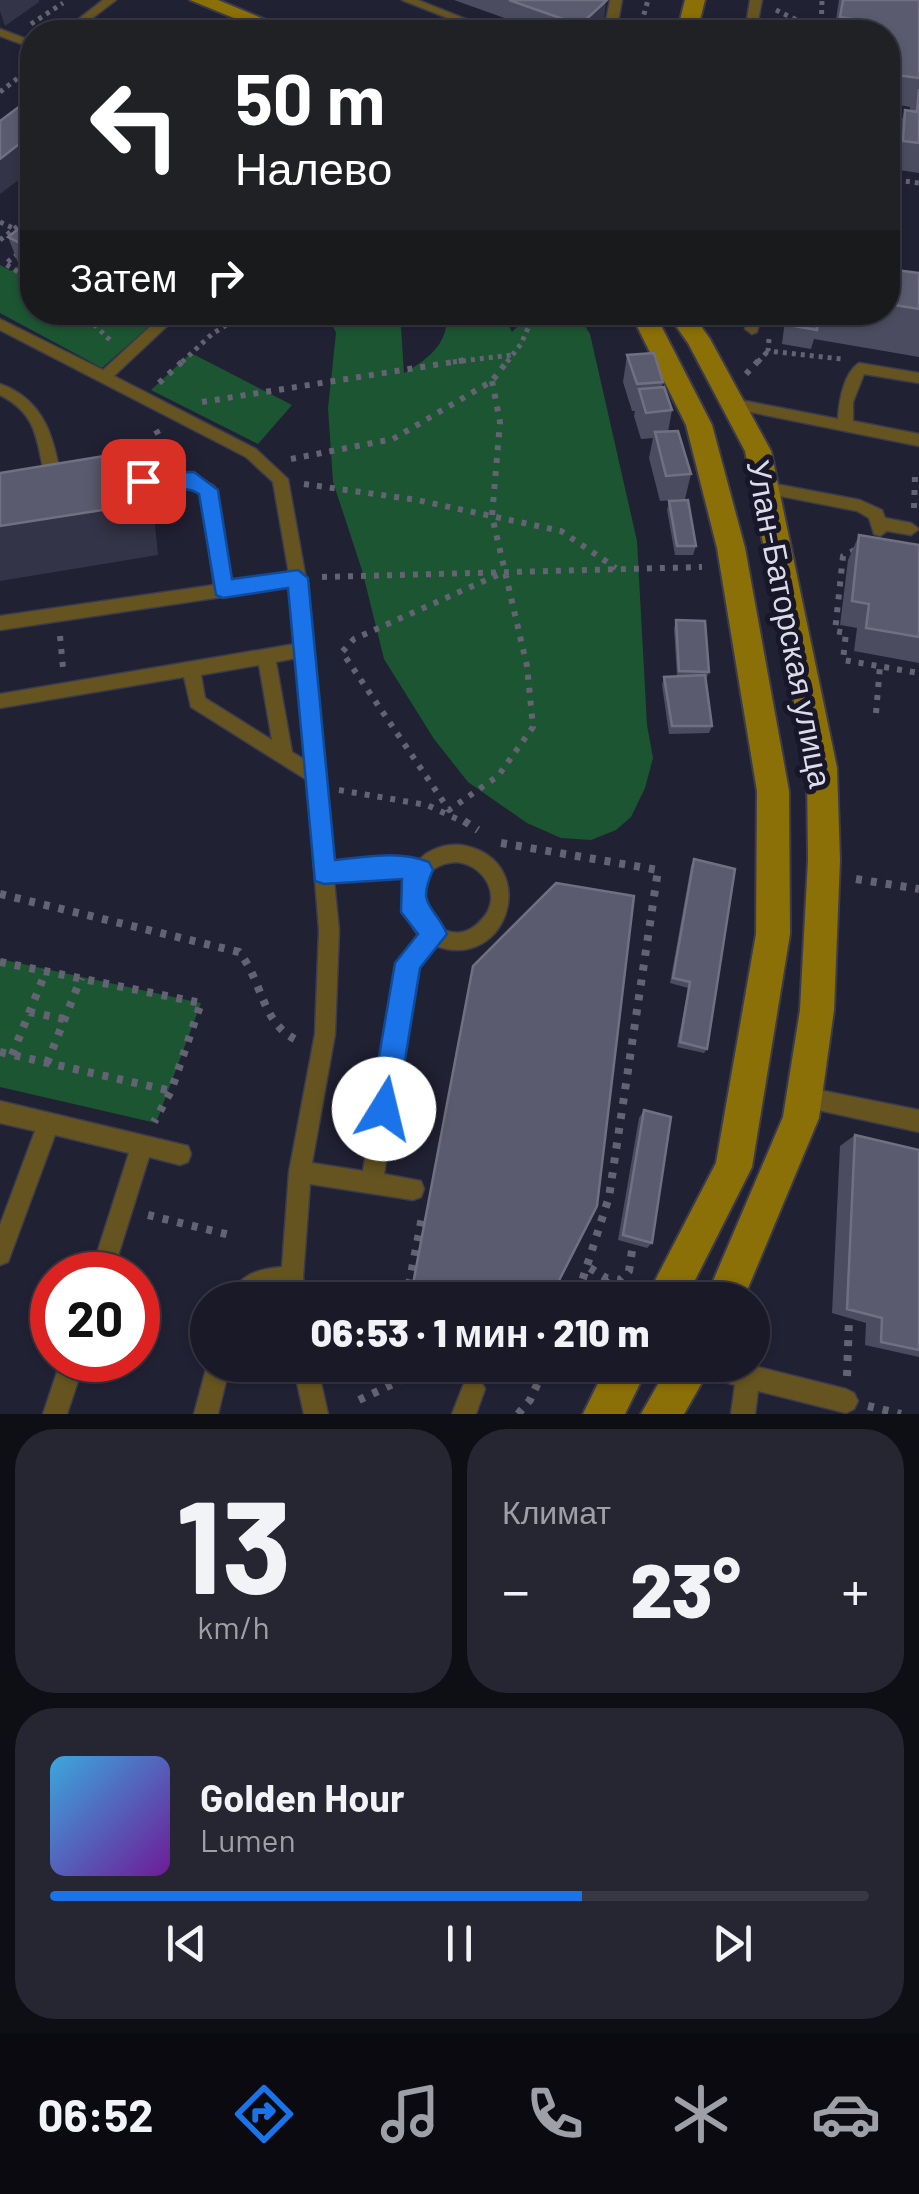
<!DOCTYPE html>
<html lang="ru">
<head>
<meta charset="utf-8">
<style>
  :root { --surface:#191927; --page:#262633; --text:#f1f3f6; --muted:#9fa0a7; --line:#373844; --accent:#1a73e8 }
  body { margin:0; font-family:Barlow,sans-serif; background:var(--page); color:var(--text); height:100vh; display:flex; flex-direction:column; font-size:38px; white-space:nowrap }
  * { box-sizing:border-box; margin:0 }
  p { font-size:32px; color:var(--muted) }
  .icon { flex:none; width:55px; height:55px; fill:none; stroke:currentColor; stroke-width:2; stroke-linecap:round; stroke-linejoin:round }
  .map { position:relative; height:1414px; overflow:hidden }
  .details { display:flex; flex-direction:column; gap:15px; padding:15px; background:#0e0e15; flex:1 }
  .details>* { flex:none }
  .banner { position:absolute; left:20px; top:20px; width:880px; height:305px; border-radius:40px; box-shadow:0 2px 8px #0004,0 0 0 2px var(--line); background:#202124; color:#fff; overflow:hidden }
  .speed { position:absolute; left:30px; top:1252px; display:flex; gap:20px; font-size:50px; font-weight:700; text-align:center }
  .speed>* { display:grid; place-content:center; width:130px; height:130px; border-radius:50%; background:var(--surface); box-shadow:0 2px 8px #0004,0 0 0 2px var(--line); line-height:1 }
  .speed .limit { border:15px solid #d22; background:#fff; color:#111 }
  .pin { position:absolute; display:grid; place-items:center; width:85px; height:85px; color:#fff; margin:-42px; border-radius:20px; box-shadow:0 5px 15px #0006 }
  .me { position:absolute; width:110px; margin:-55px; rotate:9deg; stroke-linejoin:round; filter:drop-shadow(0 0 8px #0008) }
  .turn { display:flex; align-items:center; gap:35px; height:210px; padding:0 50px; font-size:45px }
  .turn .icon { width:130px; height:130px; stroke-width:2.5 }
  .turn b { display:block; font-size:70px; line-height:85px }
  .then { display:flex; align-items:center; height:95px; padding:0 50px; background:#0003; gap:20px; font-size:38px }
  .big { font-size:75px; font-weight:800; line-height:1.1 }
  .details .tile { flex:1; display:flex; flex-direction:column; justify-content:center; gap:15px; min-width:0; padding:0 35px; border-radius:40px; background:var(--page) }
  .details .dial { align-items:center; gap:0 }
  .dial b { font-size:130px; line-height:1 }
  .song { display:flex; align-items:center; gap:30px }
  .cover { width:120px; height:120px; border-radius:15px; background:linear-gradient(135deg,hsl(200 70% 55%),hsl(280 70% 35%)) }
  .played { height:10px; border-radius:5px; background:linear-gradient(90deg,var(--accent) 65%,var(--line) 65%) }
  .keys { display:flex; justify-content:space-around; direction:ltr }
  .heat { display:flex; justify-content:space-between; align-items:center; font-size:55px; direction:ltr }
  .details .tiles { flex:1; display:grid; gap:15px; grid-template-columns:1fr 1fr }
  .tile:last-child { grid-column:span 2 }
  .trip { position:absolute; left:190px; top:1282px; width:580px; height:100px; border-radius:50px; background:var(--surface); box-shadow:0 2px 8px #0004,0 0 0 2px var(--line); font-weight:800; line-height:100px; text-align:center }
  .menu { display:flex; height:160px; justify-content:space-around; align-items:center; background:#0a0a10; color:var(--muted) }
  .menu .icon { width:70px; height:70px }
  .menu .on { color:var(--accent) }
  .menu b { font-size:45px; color:var(--text) }
  .map>svg:first-child { display:block }
  .green { fill:#1c5531 }
  .lines { fill:none; stroke-linecap:round; stroke-linejoin:round }
  .lane-casing { stroke:#3b3b4d; stroke-width:3 }
  .secondary-casing { stroke:#3b3b4d; stroke-width:4 }
  .path-far2 { stroke:#636373; stroke-width:5; stroke-dasharray:4 5; stroke-linecap:butt }
  .path-far1 { stroke:#636373; stroke-width:6; stroke-dasharray:5 8; stroke-linecap:butt }
  .path { stroke:#636373; stroke-width:8; stroke-dasharray:6 9; stroke-linecap:butt }
  .lane { fill:#655420; fill-rule:evenodd }
  .secondary { fill:#8b6f07; fill-rule:evenodd }
  .wall { fill:#4c4c60 }
  .shaded-wall { fill:#343448 }
  .building { fill:#5b5b6f; stroke:#707082; stroke-width:2.5 }
  .route { fill:#1a73e8; stroke:#114b97; stroke-width:2.5 }
  .labels { text-anchor:middle; stroke-width:10; stroke-linejoin:round; paint-order:stroke }
  .street-label { font-size:32px; fill:#dcdce9; stroke:#18172a }
</style>
</head>
<body>
<div class="map">
<svg width="919" height="1414" viewBox="0 0 919 1414">
  <rect width="100%" height="100%" fill="#212134"/>
  <path class="green" d="M0,265L11,271L19,265L32,272V312L142,313L156,320L102,368L0,313Z
    M327,313H400L404,373C428,359 450,343 446,313H502L512,332L531,313H577L590,334L637,541L647,725L653,758L645,788L631,817L616,830L591,840L561,838L527,823L468,782L434,739L384,659L362,570L333,482L328,408L336,333Z
    M191,353L292,405L258,444L151,390Z
    M0,959L201,1003L156,1123L0,1087Z"/>
  <g class="lines">
    <g class="lane-casing">
      <path id="lane" d="M103,0H116L74,32H62Z
        M402,0H418L498,32H483Z
        M610,0H622L618,22L607,32H596L606,21Z
        M750,0H762L756,32H745Z
        M0,29L32,41V48L0,36Z
        M166,312H182L114,376L256,449L288,479L306,579L333,863C350,861 368,859 386,858C395,857 408,863 417,861C421,859 424,854 429,852C440,846 453,843 466,846C541,863 508,972 436,946L417,967L384,1174L421,1181L424,1189L421,1197L413,1200L310,1184L303,1277L306,1300H284L282,1289L263,1291L255,1300H228C238,1275 257,1269 282,1267L289,1172L315,1034L319,930L307,780L191,707L184,677L0,708V694L295,644L290,587L0,630V616L214,585L201,493L178,485L123,490L115,484C136,465 190,472 214,486L230,582L289,574L273,482L246,457L0,330V319L103,370ZM296,658L305,760L292,752L276,662ZM259,665L272,740L205,698L201,675ZM456,862C483,864 503,895 483,918C440,970 385,868 456,862ZM390,875L407,877C399,899 404,918 419,936L398,963L363,1171L312,1163L335,1034L339,930L334,881Z
        M748,312H762L757,332L752,334L745,329Z
        M859,363L919,373V383L864,374L853,402V421L919,434V446L735,409L728,404L735,399L838,419C839,400 844,373 859,363Z
        M0,384C46,400 55,441 62,485L59,489H49C35,450 44,417 0,395Z
        M765,482L860,500L882,510L885,518L911,523L919,529L911,535L887,531L880,536L874,534L869,518L857,511L759,492L757,488Z
        M804,1087L919,1110V1132L804,1107L797,1104L794,1097L797,1090Z
        M0,1101L188,1146L191,1154L188,1162L180,1165L149,1157L112,1275H90L129,1153L55,1135L8,1262L0,1265V1225L35,1131L0,1123Z
        M61,1360H85L67,1414H43Z
        M208,1362V1365H230L218,1414H194Z
        M293,1365H317L328,1414H304Z
        M688,1365H750L846,1389L854,1393L858,1401L854,1409L846,1413L758,1391L755,1414H731L735,1385L692,1373Z
        M473,1377L481,1381L485,1389L476,1414H452L465,1381Z"/>
    </g>
    <g class="secondary-casing">
      <path id="secondary" d="M190,0H218L295,32H268Z
        M685,0H705L697,32H677Z
        M630,312H654L712,425L745,548L789,791L790,934L752,1167L685,1300H645L716,1163L756,934L757,791L717,548L686,425Z
        M666,312H691L710,339L771,451L837,768L840,860L834,1010L819,1118L743,1300H705L783,1117L800,1010L808,860L807,768L745,451L688,343Z
        M607,1365H649L625,1414H583Z
        M669,1365H712L684,1414H641Z"/>
    </g>
    <path class="path-far2" d="M776,10L803,23L807,32
      M31,24L63,3
      M639,32L648,0
      M821,32L822,0
      M0,92L32,67
      M888,116L904,119
      M888,179L919,183
      M0,222L32,237
      M0,240L32,215
      M32,243L5,264L32,280
      M81,312L112,342
      M769,339L768,351L842,359
      M182,362L212,334L247,312
      M453,362L512,355
      M507,362L521,344L535,312
      M758,362L768,351"/>
    <path class="path-far1" d="M746,374L760,359
      M492,381L500,422L492,516L527,666L533,727L498,776L449,810L342,652L354,639L504,572
      M159,383L185,359
      M202,402L472,359
      M156,430L171,459
      M291,459L393,439L492,381L509,359
      M304,484L417,500L561,531L616,568
      M914,508L915,475L919,471
      M855,550L843,556L835,631L846,633L843,660L919,673
      M322,577L702,567
      M60,636L63,668
      M876,713L880,666
      M339,790L427,805L468,824"/>
    <path class="path" d="M464,821L478,830
      M501,843L658,870L609,1197L576,1300
      M856,879L919,889
      M0,894L239,952C264,983 261,1026 301,1042
      M0,962L201,1003L171,1091L154,1122
      M29,1012L64,1019
      M0,1052L171,1091
      M12,1055L46,971
      M47,1063L81,978
      M148,1215L230,1235
      M590,1268L606,1278L620,1280L629,1271L633,1244
      M406,1300L423,1212
      M847,1376L849,1319
      M359,1400L433,1365
      M868,1406L901,1414
      M518,1414L530,1400L546,1365"/>
    <use href="#lane" class="lane"/>
    <use href="#secondary" class="secondary"/>
  </g>
  <path class="wall" d="M454,0H602L604,21L592,32H544Z
    M839,0H919V173L893,169L896,138L905,110L910,111V107L888,103V32H834Z
    M32,218V272L19,265L8,237Z
    M888,269L919,273V357L814,339L811,349L782,344L786,312H888Z
    M627,355L663,382L662,387L672,410L668,432L691,474L685,499L660,501L649,458L653,438L641,439L634,416L635,411H632L623,382Z
    M669,501L696,546L693,555H675L667,510Z
    M859,535L919,545V663L854,651L857,628L840,625L848,560Z
    M676,620L709,672L706,680L712,726L709,733L669,734L662,685L664,677L677,676L674,629Z
    M694,859L707,1049L704,1053L677,1047L688,988L670,983L691,866Z
    M644,1110L652,1243L647,1248L618,1240L639,1118Z
    M855,1135L919,1150V1357L865,1345L866,1323L832,1313L840,1146Z
    M608,1280L623,1300H595L602,1286Z"/>
  <path class="shaded-wall" d="M0,0H39V2L5,26L0,11Z
    M606,1L604,21L592,32H580V25Z
    M32,134V170L0,194V159Z
    M135,451L153,504L158,555L0,581V526Z"/>
  <path class="building" d="M509,0H602L606,1L580,25Z
    M843,0H919V78L888,74V32H857L859,20L840,17Z
    M766,26L816,32H765Z
    M919,89V143L903,141L905,110L917,112Z
    M32,97V134L0,159V121Z
    M32,218V249L8,237Z
    M888,269L919,273V309L888,304Z
    M789,312H819L817,330L788,325Z
    M654,353L663,382L637,384L627,355Z
    M664,387L672,410L646,413L639,389Z
    M678,431L691,474L666,476L655,432Z
    M135,451L141,504L0,526V473Z
    M688,500L696,546H677L669,501Z
    M859,535L919,545V637L866,628L869,604L852,601Z
    M676,620L705,621L709,672L679,671Z
    M705,675L712,726H672L664,677Z
    M694,859L735,869L707,1049L680,1042L690,982L673,978Z
    M556,883L634,896L597,1206L549,1300H410L473,966Z
    M644,1110L671,1117L652,1243L623,1235Z
    M855,1135L919,1150V1350L881,1342L882,1318L847,1309Z
    M608,1280L626,1294L623,1300H598Z"/>
  <path class="route" d="M194,472L218,490L232,579L298,570L308,578L335,860C366,857 399,850 429,862L433,870C416,907 434,904 447,934L420,968L397,1109L393,1119L384,1123L374,1119L370,1109L395,963L418,934L401,912L402,879L324,884L315,881L288,588L223,598L216,595L199,494C179,480 148,499 133,481L143,473Z"/>
  <g class="labels">
    <g class="street-label">
      <text transform="translate(789 624) rotate(79)" y="11">Улан-Баторская улица</text>
    </g>
  </g>
</svg>
<div class="speed"><div class="limit">20</div></div>
<div class="pin" style="left:143px;top:481px;background:#d93025"><svg class="icon" aria-label="arrive" viewBox="0 0 24 24"><path d="M6 21V4h12l-3 4 3 4H6"/></svg></div>
<svg class="me" style="left:384px;top:1109px" viewBox="-20 -20 40 40"><circle r="19" fill="#fff"/><path d="M0-13L10 11 0 6-10 11z" fill="#1a73e8"/></svg>
<div class="trip">06:53 · 1 мин · 210 m</div>
<div class="banner">
<div class="turn"><svg class="icon" aria-label="left" viewBox="0 0 24 24"><path d="M17 20v-9H6M10 6l-5 5 5 5"/></svg><div><b>50 m</b>Налево</div></div>
<div class="then">Затем<svg class="icon" aria-label="right" viewBox="0 0 24 24"><path d="M7 20v-9h11M14 6l5 5-5 5"/></svg></div>
</div>
</div>
<section class="details">
<div class="tiles">
<div class="tile dial"><b>13</b><p>km/h</p></div>
<div class="tile"><p>Климат</p>
<div class="heat"><a>−</a><b class="big">23°</b><a>+</a></div>
</div>
<div class="tile">
<div class="song"><i class="cover"></i><div><b>Golden Hour</b><p>Lumen</p></div></div>
<div class="played"></div>
<div class="keys"><svg class="icon" aria-label="previous" viewBox="0 0 24 24"><path d="M18 5L8 12l10 7zM5 5v14"/></svg><svg class="icon" aria-label="pause" viewBox="0 0 24 24"><path d="M8 5v14M16 5v14"/></svg><svg class="icon" aria-label="next" viewBox="0 0 24 24"><path d="M6 5l10 7-10 7zM19 5v14"/></svg></div>
</div>
</div>
</section>
<nav class="menu">
<b>06:52</b>
<svg class="icon on" aria-label="directions" viewBox="0 0 24 24"><path d="M12 3l9 9-9 9-9-9zM9 14v-3h6M13 9l2 2-2 2"/></svg>
<svg class="icon" aria-label="music" viewBox="0 0 24 24"><path d="M9 18V5l10-2v13"/><circle cx="6" cy="18" r="3"/><circle cx="16" cy="16" r="3"/></svg>
<svg class="icon" aria-label="phone" viewBox="0 0 24 24"><path d="M5 4h4l2 5-3 2q2 4 5 5l2-3 5 2v4C11 20 4 13 5 4z"/></svg>
<svg class="icon" aria-label="climate" viewBox="0 0 24 24"><path d="M12 3v18M4 7l16 10M4 17L20 7"/></svg>
<svg class="icon" aria-label="car" viewBox="0 0 24 24"><path d="M5 17H2v-5l4-1 3-4h7l3 4 3 1v5h-3M9 17h6M6 11h13"/><circle cx="7" cy="17" r="2"/><circle cx="17" cy="17" r="2"/></svg>
</nav>
</body>
</html>
